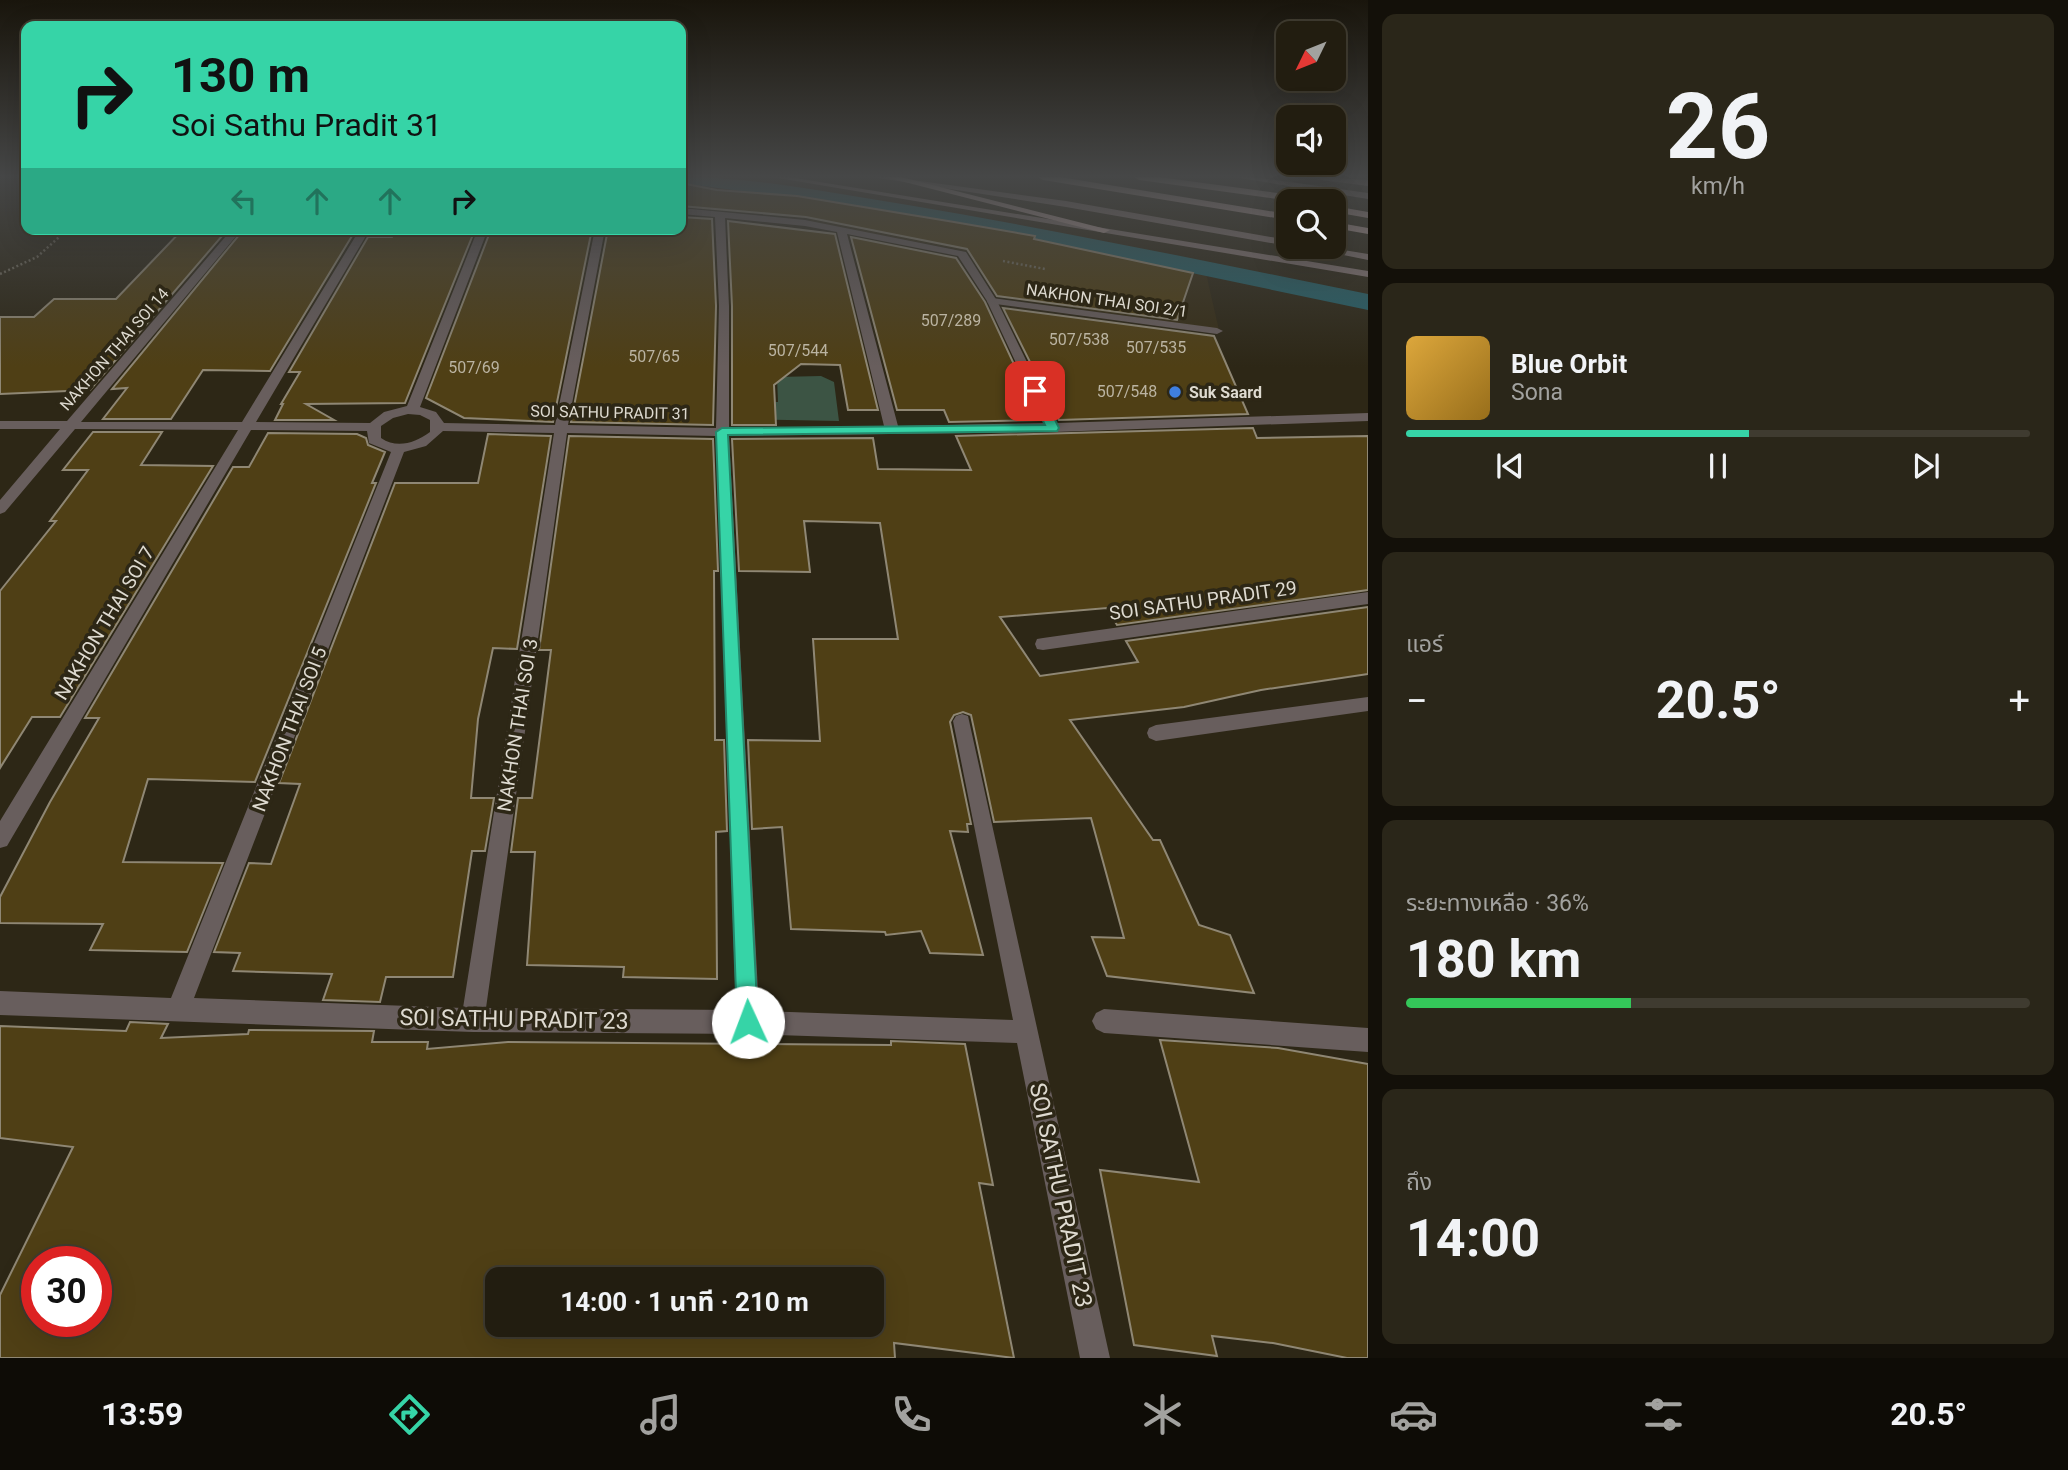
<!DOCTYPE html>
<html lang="th">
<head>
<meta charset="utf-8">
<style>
  :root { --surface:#221d10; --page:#2a2619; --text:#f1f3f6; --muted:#a2a29f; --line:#3f3b30; --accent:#36d4a7 }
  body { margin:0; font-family:Roboto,"Noto Sans Thai",sans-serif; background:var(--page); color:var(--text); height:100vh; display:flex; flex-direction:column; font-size:26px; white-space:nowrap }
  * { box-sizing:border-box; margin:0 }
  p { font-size:23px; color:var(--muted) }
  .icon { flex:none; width:38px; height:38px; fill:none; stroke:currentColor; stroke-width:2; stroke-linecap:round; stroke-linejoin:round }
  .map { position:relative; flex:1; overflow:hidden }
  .sheet { display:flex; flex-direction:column; gap:14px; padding:14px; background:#131009; width:700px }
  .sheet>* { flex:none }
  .banner { position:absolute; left:21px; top:21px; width:665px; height:214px; border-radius:14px; box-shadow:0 7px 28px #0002,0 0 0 2px var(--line); background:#36d4a7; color:#111; overflow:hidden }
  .needle { width:46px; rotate:227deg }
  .tools { position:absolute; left:1276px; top:21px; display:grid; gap:14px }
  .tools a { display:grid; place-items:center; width:70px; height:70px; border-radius:14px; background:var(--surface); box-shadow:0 7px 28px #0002,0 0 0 2px var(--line); font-size:35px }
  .speed { position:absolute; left:21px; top:1246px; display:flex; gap:14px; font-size:35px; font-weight:700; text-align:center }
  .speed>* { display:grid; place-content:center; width:91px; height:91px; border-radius:50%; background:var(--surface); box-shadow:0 7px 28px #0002,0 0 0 2px var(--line); line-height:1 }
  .speed .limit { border:10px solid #d22; background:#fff; color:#111 }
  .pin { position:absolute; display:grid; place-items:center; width:60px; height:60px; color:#fff; margin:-30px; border-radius:14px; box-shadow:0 4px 10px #0006 }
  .me { position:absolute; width:77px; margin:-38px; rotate:358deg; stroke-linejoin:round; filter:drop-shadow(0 0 5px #0008) }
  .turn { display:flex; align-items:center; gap:24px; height:147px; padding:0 35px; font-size:32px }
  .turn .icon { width:91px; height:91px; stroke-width:2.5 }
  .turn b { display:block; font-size:49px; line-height:60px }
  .lanes { display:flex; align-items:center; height:66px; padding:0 35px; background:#0003; justify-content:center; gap:35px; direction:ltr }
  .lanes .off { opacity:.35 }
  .big { font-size:52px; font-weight:700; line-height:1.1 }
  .sheet .tile { flex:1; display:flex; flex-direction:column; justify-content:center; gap:10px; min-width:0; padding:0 24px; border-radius:14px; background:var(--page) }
  .sheet .dial { align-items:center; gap:0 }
  .dial b { font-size:91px; line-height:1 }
  .song { display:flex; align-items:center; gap:21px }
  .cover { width:84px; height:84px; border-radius:10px; background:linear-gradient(135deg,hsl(40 70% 55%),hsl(40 70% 35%)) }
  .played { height:7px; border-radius:4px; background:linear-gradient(90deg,var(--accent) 55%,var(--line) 55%) }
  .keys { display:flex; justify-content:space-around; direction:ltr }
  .heat { display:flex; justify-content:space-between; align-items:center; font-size:38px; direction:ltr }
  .charge { height:10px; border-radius:5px; background:linear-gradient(90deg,#34c759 36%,var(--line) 0) }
  .trip { position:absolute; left:485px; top:1267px; width:399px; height:70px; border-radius:14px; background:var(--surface); box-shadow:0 7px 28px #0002,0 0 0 2px var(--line); font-weight:700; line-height:70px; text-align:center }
  .tab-bar { display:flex; height:112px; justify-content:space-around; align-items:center; background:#0e0c06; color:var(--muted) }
  .tab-bar .icon { width:49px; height:49px }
  .tab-bar .current { color:var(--accent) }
  .tab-bar b { font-size:32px; color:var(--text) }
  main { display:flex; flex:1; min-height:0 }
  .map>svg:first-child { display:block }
  .built { fill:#362d16 }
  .green { fill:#3c5444 }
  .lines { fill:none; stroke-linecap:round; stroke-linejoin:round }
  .canal { fill:#26626a; fill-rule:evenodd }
  .building { fill:#4f3f15; stroke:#8f8774; stroke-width:2; fill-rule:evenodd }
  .path { stroke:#746f61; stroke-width:2.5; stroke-dasharray:2 2.5; stroke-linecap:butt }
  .lane { fill:#685e5d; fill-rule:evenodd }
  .street { fill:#685e5d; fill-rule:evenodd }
  .secondary { fill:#8c7c7b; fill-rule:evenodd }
  .highway { fill:#c2a9a7; fill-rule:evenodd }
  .route { fill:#36d4a7; stroke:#238a6d; stroke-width:2 }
  .shop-dot { fill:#3f7fe0; stroke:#2d2716; stroke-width:2.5 }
  .labels { text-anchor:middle; stroke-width:7; stroke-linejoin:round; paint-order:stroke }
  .far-street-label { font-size:16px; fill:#dedad0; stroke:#2d2716 }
  .number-label { font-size:16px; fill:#bab3a1 }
  .far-poi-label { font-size:16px; font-weight:bold; fill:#dedad0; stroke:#2d2716; text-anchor:start }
  .street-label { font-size:19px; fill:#dedad0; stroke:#2d2716 }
  .near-street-label { font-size:23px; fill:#dedad0; stroke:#2d2716 }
</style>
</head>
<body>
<main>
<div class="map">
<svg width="1368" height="1358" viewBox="0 0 1368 1358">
  <rect width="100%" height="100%" fill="#2d2716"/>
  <path class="built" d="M823,199L1041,236L1040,240L1206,273L1219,330L1000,297L1008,259L808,222Z"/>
  <path class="green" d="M821,376L834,382L839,421L739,419V402H778L777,377Z"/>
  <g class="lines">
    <path class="canal" d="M681,177C757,177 832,193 908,205C1062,231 1215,263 1368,294V310L1039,241L776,196L681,183Z"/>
  </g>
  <path class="building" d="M681,183L717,190L797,196L954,222L1035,236L1034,239L1193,273L1177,320L997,296L967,249L806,217L681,206Z
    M681,217L712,219L716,306L713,425L571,422L608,229H681Z
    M728,221L835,234L878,410H848L840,365L801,364L774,385L776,425H732V306Z
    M183,229H228L90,390L0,394V317H34L54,299H116Z
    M244,229H333L330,236H352L270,371L203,370L171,419H103L127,388L112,389Z
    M505,229H592L553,422L464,418L426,398L490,232L504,233Z
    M397,230L474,232L405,403L306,404L334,420H275L283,404H281L300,372H289L368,237H392Z
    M851,237L956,258L985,302L1040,420L949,422L944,410H897Z
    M1003,308L1214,336L1248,414L1059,420Z
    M1253,428L1257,438L1368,436V590L1117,625L1107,608L1000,617L1040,676L1138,662L1126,641L1368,607V674L1261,690L1184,707L1070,720L1153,840H1160L1199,925L1230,935L1254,993L1107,976L1092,937L1124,938L1091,818L994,822L971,715L963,712L954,715L950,722L971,824H967L968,832L950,831L983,955L930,953L921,931L886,935L885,932L791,929L782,827L752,829L748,740L820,741L813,639H898L880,523L804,521L810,572L739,571L732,439L873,438L878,469L971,470L956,436Z
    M93,432H162L141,465L213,466L60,717H32L0,768V591L56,521H50L88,470H63Z
    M268,433L357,434L366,438L368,445L385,452L372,483H376L255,782L148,779L123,862L223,863L187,952L90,950L103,924L0,923V897L50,802L99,718H85L233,467H249Z
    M488,434L551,436L517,649L493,648L478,719L471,798H494L485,851H472L453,977H386L380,1002L323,1000L332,974L233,971L240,953L214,952L249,863L271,864L300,784L279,783L395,483H478Z
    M569,436L713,439L718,571H714L715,740H724L727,831L716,832L717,979L623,977L624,967L527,965L535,852H511L518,798H532L551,650H539Z
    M130,1022L168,1024L161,1038L248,1034L249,1030L374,1031L372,1042H428L427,1049L508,1042L891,1045V1041L965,1044L993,1185L979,1183L1014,1358L894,1343L895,1358H0V1295L73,1147L0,1138V1026L126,1031ZM37,1262H96V1321H37ZM497,1279H872V1325H497Z
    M1160,1040L1278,1048L1368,1064V1358H1347L1273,1343L1212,1336L1217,1356L1134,1345L1100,1170L1199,1182Z"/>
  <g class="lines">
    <path class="path" d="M1003,261L1045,269
      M0,274L37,257L68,229"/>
    <path class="lane" d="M992,298L1217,328L1223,331L1217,334L988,303L987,301Z"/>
    <path class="street" d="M681,208L805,220L966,252L997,301L1057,423L1368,413V421L1053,432L729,436L759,1011L1013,1020L953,721L956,716L962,714L968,716L1110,1358H1080L1017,1043L748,1034L473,1032L0,1015V991L171,998L391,452L369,443L367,431L251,430L7,846L0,848V821L238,430L75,429L5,512L0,514V500L60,429H0V421H67L232,229H242L81,422H242L360,229H370L256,422L370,423L384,412L407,406L478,229H488L420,407L436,412L444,423L555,425L595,229H605L568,425L716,428L719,306L715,217L681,214ZM725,218L805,226L837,232L884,426L729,428V306ZM847,234L958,256L987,301L1044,423L898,426ZM408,414L420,415L430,420V432C415,443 397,449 381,438V426L393,418ZM443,431L554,433L463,1008L194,998L404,452L426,446ZM567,433L716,436L736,1010L486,1008Z
      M1368,592V604L1043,650L1037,649L1035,644L1037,639L1043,638Z
      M1368,697V711L1156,741L1149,738L1147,733L1149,728L1156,725Z
      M1104,1009L1368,1028V1052L1104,1033L1096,1029L1092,1021L1096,1013Z"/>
    <path class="secondary" d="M772,177H789L1368,271V277Z
      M872,177H891L1066,201L1288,240V246L1066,207Z
      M1234,177H1253L1368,193V199Z
      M1318,177L1368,180V186L1322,180Z
      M1304,247H1325L1368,254V260Z"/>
    <path class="highway" d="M885,177H901L1110,230L1104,233Z
      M1038,177H1060L1288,214V220L1043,180Z
      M1134,177H1159L1314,198L1319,201H1292L1139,180Z
      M1334,206L1368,212V218L1334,212Z
      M1334,222L1368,228V234L1334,228Z"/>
  </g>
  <linearGradient id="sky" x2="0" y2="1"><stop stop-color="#19150c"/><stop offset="0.48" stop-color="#464747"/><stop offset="1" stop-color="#464747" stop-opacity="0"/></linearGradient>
  <rect width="1368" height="367" fill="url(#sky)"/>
  <path class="route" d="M1035,388L1041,391L1059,428L1057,431L728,435L758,1022L755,1030L748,1033L740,1030L737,1022L716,432L722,428L1045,425L1029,391Z"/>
  <circle class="shop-dot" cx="1175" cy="392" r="7"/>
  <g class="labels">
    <g class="far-street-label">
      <text transform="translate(1107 300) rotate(8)" y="6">NAKHON THAI SOI 2/1</text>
      <text transform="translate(114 349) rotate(-49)" y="6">NAKHON THAI SOI 14</text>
      <text transform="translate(610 412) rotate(1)" y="6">SOI SATHU PRADIT 31</text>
    </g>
    <g class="number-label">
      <text x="951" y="326">507/289</text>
      <text x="1079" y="345">507/538</text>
      <text x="1156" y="353">507/535</text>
      <text x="798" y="356">507/544</text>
      <text x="654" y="362">507/65</text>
      <text x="474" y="373">507/69</text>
      <text x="1127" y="397">507/548</text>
    </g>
    <g class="far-poi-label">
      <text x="1189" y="398">Suk Saard</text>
    </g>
    <g class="street-label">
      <text transform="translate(1203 600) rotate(-8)" y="7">SOI SATHU PRADIT 29</text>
      <text transform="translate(104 623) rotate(-59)" y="7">NAKHON THAI SOI 7</text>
      <text transform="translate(517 725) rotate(-81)" y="7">NAKHON THAI SOI 3</text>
      <text transform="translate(289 729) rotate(-69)" y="7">NAKHON THAI SOI 5</text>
    </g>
    <g class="near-street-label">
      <text transform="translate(514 1019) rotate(1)" y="8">SOI SATHU PRADIT 23</text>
      <text transform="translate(1061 1195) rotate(78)" y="8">SOI SATHU PRADIT 23</text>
    </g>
  </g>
</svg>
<div class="tools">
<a><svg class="needle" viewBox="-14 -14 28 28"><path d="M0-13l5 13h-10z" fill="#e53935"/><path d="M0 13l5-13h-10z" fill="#a2a29f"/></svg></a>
<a><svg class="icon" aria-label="sound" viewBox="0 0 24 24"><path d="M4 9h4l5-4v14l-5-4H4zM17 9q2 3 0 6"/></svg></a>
<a><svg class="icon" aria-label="search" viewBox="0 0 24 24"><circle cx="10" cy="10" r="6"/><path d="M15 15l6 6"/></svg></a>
</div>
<div class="speed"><div class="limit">30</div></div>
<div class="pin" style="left:1035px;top:391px;background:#d93025"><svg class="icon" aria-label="arrive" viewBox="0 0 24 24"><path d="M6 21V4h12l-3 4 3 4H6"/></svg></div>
<svg class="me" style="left:748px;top:1022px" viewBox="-20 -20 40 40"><circle r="19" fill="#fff"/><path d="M0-13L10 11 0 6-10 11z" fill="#36d4a7"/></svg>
<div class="trip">14:00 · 1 นาที · 210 m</div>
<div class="banner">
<div class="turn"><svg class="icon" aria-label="right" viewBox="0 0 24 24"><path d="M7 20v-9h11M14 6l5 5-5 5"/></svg><div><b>130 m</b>Soi Sathu Pradit 31</div></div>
<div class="lanes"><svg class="icon off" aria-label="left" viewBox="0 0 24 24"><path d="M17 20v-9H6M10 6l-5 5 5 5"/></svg><svg class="icon off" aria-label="ahead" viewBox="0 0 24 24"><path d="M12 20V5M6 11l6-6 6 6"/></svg><svg class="icon off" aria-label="ahead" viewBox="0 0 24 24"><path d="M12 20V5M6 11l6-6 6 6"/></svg><svg class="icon" aria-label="right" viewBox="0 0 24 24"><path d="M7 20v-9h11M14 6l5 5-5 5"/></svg></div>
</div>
</div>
<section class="sheet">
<div class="tile dial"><b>26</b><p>km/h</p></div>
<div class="tile">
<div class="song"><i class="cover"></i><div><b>Blue Orbit</b><p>Sona</p></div></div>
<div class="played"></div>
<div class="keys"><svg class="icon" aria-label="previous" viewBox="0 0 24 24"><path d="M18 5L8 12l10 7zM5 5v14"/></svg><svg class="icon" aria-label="pause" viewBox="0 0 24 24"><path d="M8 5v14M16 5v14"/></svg><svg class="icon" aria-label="next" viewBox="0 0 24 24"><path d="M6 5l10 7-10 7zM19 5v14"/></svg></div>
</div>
<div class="tile"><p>แอร์</p>
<div class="heat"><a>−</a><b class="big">20.5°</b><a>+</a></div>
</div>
<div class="tile"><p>ระยะทางเหลือ · 36%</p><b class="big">180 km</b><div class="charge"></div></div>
<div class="tile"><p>ถึง</p><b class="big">14:00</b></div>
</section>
</main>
<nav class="tab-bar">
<b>13:59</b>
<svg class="icon current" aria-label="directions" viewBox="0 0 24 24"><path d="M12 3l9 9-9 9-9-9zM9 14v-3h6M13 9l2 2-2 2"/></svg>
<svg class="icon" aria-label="music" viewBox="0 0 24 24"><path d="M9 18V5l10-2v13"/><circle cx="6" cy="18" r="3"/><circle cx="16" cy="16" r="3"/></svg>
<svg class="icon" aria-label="phone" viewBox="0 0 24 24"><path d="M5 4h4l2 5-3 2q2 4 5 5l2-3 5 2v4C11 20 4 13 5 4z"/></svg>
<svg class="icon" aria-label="climate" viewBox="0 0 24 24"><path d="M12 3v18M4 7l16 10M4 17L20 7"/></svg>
<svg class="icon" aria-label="car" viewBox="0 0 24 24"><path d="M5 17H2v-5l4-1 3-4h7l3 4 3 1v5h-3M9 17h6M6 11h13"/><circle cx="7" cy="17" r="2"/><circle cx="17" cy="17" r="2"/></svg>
<svg class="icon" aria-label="filters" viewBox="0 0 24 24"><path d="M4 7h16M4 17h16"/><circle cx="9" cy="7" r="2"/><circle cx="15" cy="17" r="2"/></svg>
<b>20.5°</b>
</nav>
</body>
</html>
